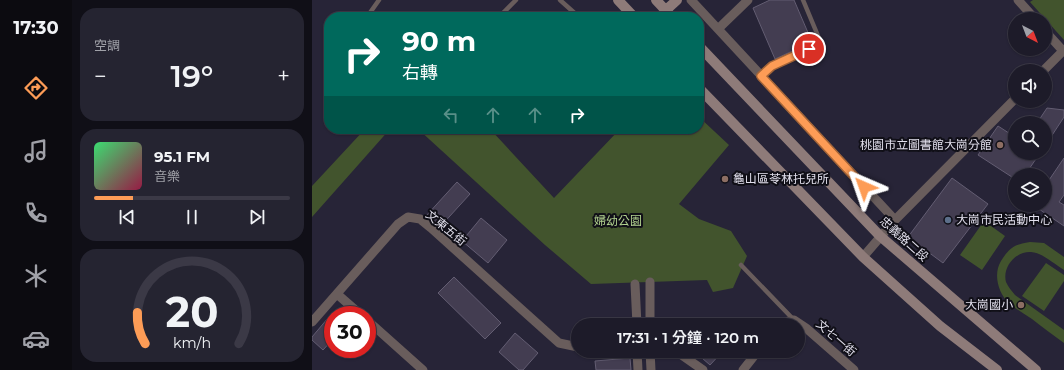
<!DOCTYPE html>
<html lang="zh-TW">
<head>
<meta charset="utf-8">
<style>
  :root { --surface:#1d1b29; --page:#252431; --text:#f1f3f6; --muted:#a0a1a8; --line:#3b3946; --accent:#fd9c56 }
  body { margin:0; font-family:Montserrat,"Noto Sans TC",sans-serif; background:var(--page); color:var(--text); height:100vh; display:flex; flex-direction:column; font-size:15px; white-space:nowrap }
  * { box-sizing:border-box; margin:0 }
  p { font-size:13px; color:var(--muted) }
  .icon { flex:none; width:22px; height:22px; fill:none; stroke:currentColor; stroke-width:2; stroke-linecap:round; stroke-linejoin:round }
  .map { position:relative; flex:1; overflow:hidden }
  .sheet { display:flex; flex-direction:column; gap:8px; padding:8px; background:#100f17; width:240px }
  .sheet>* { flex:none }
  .hud { position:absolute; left:12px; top:12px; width:380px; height:122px; border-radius:16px; box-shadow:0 1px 3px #0004,0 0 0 1px var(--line); background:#00695c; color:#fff; overflow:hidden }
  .needle { width:26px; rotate:138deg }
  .fabs { position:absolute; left:696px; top:12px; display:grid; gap:8px }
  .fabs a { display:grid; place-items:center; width:44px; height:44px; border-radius:50%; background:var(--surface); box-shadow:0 1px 3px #0004,0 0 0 1px var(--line); font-size:20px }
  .speed { position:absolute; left:12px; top:306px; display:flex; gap:8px; font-size:20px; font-weight:700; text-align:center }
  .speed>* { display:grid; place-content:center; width:52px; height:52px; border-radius:50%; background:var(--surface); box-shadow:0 1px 3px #0004,0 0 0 1px var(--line); line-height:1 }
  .speed .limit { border:6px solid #d22; background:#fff; color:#111 }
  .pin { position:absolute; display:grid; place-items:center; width:34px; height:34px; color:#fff; margin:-17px; border:2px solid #fff; border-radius:50%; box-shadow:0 1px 4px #0007 }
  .me { position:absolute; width:44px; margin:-22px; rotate:317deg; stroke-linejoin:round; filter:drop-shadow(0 0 3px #0008) }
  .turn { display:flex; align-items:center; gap:14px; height:84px; padding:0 12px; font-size:18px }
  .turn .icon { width:52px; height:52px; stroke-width:2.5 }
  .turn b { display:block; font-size:28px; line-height:34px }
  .lanes { display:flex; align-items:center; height:38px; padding:0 12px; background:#0003; justify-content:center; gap:20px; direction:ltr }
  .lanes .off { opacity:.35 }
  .big { font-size:30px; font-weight:600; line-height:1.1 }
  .sheet .widget { flex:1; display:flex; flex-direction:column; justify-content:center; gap:6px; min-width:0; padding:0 14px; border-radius:16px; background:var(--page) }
  .sheet .dial { align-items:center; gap:0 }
  .dial svg { height:104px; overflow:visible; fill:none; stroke:var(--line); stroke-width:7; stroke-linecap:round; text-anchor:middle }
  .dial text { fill:var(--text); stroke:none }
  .song { display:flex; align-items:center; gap:12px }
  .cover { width:48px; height:48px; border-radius:6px; background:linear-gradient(135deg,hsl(140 70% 55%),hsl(340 70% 35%)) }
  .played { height:4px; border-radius:2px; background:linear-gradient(90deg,var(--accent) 20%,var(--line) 20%) }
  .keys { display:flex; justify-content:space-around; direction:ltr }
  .heat { display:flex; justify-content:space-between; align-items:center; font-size:22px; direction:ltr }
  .trip { position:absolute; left:259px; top:318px; width:234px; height:40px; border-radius:20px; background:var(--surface); box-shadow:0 1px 3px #0004,0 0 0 1px var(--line); font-weight:600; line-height:40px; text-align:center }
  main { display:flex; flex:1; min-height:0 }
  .dock { display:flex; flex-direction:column; width:72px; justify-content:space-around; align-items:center; background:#0c0b10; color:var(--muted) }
  .dock .icon { width:28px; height:28px }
  .dock .on { color:var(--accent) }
  .dock b { font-size:18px; color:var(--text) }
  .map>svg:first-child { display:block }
  .green { fill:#42542d }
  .building { fill:#433d51; stroke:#635d72 }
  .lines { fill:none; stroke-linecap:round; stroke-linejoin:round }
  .service { stroke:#695d5c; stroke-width:4.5 }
  .minor { stroke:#695d5c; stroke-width:9 }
  .secondary { stroke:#8e7b79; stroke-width:10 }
  .route-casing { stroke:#a46538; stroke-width:10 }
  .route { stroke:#fd9c56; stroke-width:7 }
  .education-dot { fill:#8d6e63; stroke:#100f17; stroke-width:1.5 }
  .service-dot { fill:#5c6f8a; stroke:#100f17; stroke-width:1.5 }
  .labels { text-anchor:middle; stroke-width:4; stroke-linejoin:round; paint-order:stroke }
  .poi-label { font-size:12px; fill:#e2e0ed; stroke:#100f17; text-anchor:end }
  .park-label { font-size:12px; fill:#b3d390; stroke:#100f17 }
  .street-label { font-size:12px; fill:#e2e0ed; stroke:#100f17 }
</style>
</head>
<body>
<main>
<nav class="dock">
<b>17:30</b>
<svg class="icon on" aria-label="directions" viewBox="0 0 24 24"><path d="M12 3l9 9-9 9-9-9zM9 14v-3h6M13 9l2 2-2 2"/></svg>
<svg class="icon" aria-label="music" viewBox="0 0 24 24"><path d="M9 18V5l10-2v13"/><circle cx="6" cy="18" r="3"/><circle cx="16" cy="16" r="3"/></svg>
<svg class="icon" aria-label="phone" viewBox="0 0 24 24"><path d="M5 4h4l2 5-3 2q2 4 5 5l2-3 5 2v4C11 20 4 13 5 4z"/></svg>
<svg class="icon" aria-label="climate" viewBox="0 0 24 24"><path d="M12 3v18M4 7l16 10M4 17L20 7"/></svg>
<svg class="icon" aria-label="car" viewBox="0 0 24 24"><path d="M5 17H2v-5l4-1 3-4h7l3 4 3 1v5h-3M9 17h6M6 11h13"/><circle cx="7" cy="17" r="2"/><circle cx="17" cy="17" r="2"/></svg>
</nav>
<section class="sheet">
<div class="widget"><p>空調</p>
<div class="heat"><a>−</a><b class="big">19°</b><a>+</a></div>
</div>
<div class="widget">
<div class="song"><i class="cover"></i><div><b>95.1 FM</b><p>音樂</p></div></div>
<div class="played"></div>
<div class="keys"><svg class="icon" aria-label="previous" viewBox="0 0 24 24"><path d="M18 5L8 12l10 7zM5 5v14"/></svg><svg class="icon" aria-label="pause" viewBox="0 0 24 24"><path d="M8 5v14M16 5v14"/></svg><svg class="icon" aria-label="next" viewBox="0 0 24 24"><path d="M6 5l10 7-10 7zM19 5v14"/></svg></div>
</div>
<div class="widget dial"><svg viewBox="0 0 100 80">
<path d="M14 69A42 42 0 1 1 86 69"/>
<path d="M14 69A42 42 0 0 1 8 45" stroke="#fd9c56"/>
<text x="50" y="56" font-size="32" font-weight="700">20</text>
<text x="50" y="72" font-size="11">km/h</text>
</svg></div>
</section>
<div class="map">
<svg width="752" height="370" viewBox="0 0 752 370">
  <rect width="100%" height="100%" fill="#272437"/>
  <path class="green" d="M721,0H752V40L718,2Z
    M387,117L417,145L367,204L387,219L419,231L435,256L421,288L401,292L395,280L279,284L233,245L106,129H178L242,198L308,129H387Z
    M53,129H78L0,217V186Z
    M672,221L693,236L670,270L648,255Z
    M718,242L732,243L752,257V270C742,264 731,253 719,252C704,251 690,267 694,282C696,287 700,291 703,295L752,330V343C741,335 730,327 720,319C712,314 704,309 697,303C686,293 681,274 689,261C697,248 703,244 718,242Z
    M734,263L752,275V281L732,311L710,296Z"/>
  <path class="building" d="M458,0H482L500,42L463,59L441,8Z
    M735,108L752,110V117L733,146V123H725Z
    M686,126L703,137V153H728L713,175H703V179L666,155Z
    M752,158V195L747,202L752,205V226L721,205H733V186Z
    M640,178L676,204L631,263L596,237Z
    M145,182L158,194L127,228L114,216Z
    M169,218L195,240L176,263L150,241Z
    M142,277L189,323L173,339L126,293Z
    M16,318L21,322V339L11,350L0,340V337Z
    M203,333L226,353L211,370H207L187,352Z
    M382,351H411L398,365Z
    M318,358L319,370H284L283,361Z"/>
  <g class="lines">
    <path class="service" d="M248,0L267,17
      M55,17L67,0
      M187,17L204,0
      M449,76L460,66L509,43L491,0
      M429,265L482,320"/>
    <path class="minor" d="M379,0L583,220
      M706,0L723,19
      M406,29L436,0
      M733,31L752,52
      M731,71L751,51
      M551,257L583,220L703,99
      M323,284L325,325
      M25,294L49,315
      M55,320L111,370
      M0,322L86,224L96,217L108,219L119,228L247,343L266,347
      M338,325V282
      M469,325L473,322L482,320L494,328L542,370
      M325,351L326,370
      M338,351L339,370
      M364,351L391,370
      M431,370L446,351"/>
    <path class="secondary" d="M306,0L322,17
      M344,0L360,17
      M354,10L365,0
      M387,46L568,236L724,370
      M387,88L551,257L628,326L685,370"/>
  </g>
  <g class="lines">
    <g class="route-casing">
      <path id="route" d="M497,49L460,66L449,76L552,187"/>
    </g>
    <use href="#route" class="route"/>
  </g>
  <g class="education-dot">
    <circle cx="688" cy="145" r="4"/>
    <circle cx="413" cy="179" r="4"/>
    <circle cx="709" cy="305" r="4"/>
  </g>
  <circle class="service-dot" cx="636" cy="220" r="4"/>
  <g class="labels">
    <g class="poi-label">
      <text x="680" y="149">桃園市立圖書館大崗分館</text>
      <text x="421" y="183" text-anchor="start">龜山區苓林托兒所</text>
      <text x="644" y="224" text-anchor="start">大崗市民活動中心</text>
      <text x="701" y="309">大崗國小</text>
    </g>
    <g class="park-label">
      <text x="306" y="225">婦幼公園</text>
    </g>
    <g class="street-label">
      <text transform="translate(134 228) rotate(39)" y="4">文東五街</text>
      <text transform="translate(592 239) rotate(42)" y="4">忠義路二段</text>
      <text transform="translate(524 338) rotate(41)" y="4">文七一街</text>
    </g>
  </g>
</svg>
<div class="fabs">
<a><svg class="needle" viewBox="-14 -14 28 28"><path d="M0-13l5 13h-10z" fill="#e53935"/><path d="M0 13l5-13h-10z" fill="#a0a1a8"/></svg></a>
<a><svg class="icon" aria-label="sound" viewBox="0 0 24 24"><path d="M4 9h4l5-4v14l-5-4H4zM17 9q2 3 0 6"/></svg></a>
<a><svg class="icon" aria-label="search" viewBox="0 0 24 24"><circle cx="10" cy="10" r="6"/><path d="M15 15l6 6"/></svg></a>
<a><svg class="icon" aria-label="layers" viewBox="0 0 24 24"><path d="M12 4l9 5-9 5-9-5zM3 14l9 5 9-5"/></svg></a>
</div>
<div class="speed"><div class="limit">30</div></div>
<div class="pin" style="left:497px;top:49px;background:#d93025"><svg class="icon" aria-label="arrive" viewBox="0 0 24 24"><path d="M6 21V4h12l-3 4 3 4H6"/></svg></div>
<svg class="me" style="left:552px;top:187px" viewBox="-20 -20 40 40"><path d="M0-17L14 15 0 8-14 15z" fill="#fd9c56" stroke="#fff" stroke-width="4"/></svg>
<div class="trip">17:31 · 1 分鐘 · 120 m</div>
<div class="hud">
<div class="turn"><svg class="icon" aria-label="right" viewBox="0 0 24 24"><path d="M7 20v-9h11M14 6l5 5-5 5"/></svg><div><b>90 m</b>右轉</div></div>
<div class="lanes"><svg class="icon off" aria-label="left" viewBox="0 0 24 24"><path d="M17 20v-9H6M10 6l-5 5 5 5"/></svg><svg class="icon off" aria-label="ahead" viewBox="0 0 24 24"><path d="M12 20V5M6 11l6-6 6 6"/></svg><svg class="icon off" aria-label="ahead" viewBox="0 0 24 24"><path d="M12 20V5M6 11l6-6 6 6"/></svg><svg class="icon" aria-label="right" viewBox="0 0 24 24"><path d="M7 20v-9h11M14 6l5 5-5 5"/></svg></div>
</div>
</div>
</main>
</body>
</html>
